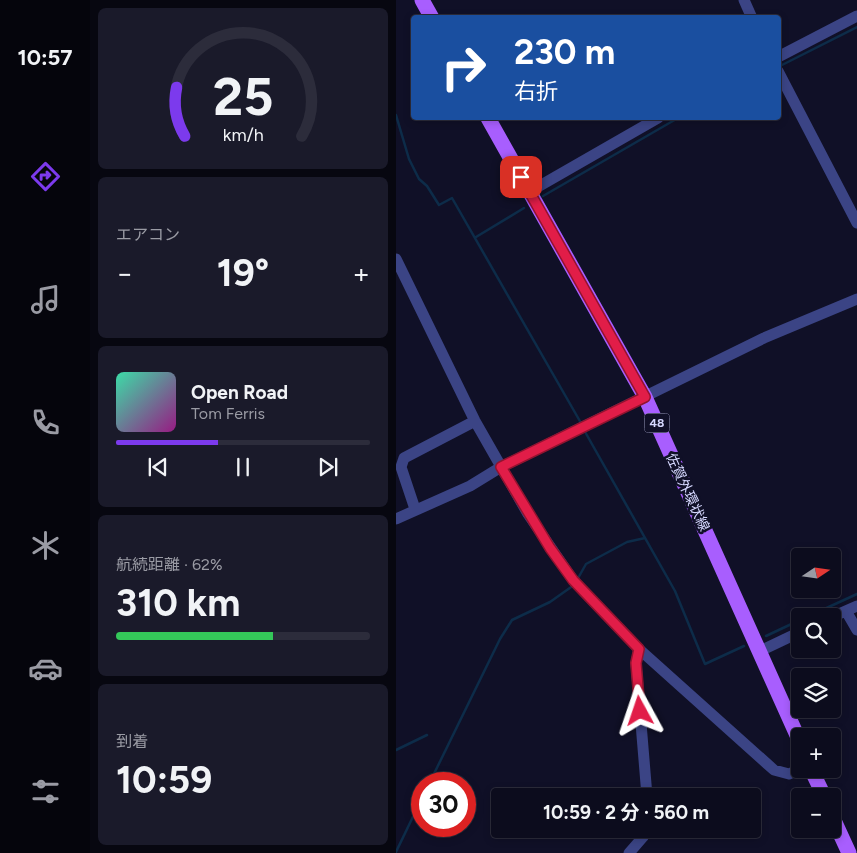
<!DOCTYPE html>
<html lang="ja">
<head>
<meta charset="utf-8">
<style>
  :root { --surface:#0c0c1d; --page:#1a1a2a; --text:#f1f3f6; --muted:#9a9ba4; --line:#2c2c3b; --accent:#7c3aed }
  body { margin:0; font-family:Figtree,"Noto Sans JP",sans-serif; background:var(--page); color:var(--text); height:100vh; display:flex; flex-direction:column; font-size:19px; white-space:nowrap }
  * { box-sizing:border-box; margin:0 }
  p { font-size:16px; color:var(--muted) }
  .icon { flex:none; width:28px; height:28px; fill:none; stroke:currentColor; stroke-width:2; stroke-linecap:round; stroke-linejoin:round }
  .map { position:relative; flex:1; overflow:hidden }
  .details { display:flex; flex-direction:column; gap:8px; padding:8px; background:#070710; width:306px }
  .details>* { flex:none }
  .top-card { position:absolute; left:15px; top:15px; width:370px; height:105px; border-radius:5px; box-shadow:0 2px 8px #0003,0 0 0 1px var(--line); background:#1a4fa0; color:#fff; overflow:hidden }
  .needle { width:32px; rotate:77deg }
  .controls { position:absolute; left:395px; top:548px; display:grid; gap:10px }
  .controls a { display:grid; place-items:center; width:50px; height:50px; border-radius:5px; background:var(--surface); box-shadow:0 2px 8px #0003,0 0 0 1px var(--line); font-size:25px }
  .speed { position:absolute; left:15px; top:772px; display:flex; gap:10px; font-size:25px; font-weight:700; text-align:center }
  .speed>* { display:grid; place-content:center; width:65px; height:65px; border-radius:50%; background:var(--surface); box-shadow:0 2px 8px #0003,0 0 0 1px var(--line); line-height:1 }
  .speed .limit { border:8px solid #d22; background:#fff; color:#111 }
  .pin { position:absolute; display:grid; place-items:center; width:42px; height:42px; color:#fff; margin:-21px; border-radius:10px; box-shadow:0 2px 8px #0006 }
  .me { position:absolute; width:55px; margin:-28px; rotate:355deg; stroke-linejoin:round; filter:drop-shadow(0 0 4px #0008) }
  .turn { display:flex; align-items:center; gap:18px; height:105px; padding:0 20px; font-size:22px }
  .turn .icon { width:65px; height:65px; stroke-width:2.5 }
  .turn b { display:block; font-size:35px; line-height:42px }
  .big { font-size:38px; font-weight:700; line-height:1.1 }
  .details .widget { flex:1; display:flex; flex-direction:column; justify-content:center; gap:8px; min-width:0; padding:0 18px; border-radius:8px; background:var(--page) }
  .details .dial { align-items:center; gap:0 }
  .dial svg { height:130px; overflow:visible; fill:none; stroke:var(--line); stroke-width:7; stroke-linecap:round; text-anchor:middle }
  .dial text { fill:var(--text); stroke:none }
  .song { display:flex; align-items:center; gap:15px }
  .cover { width:60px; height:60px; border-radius:8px; background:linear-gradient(135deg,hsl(160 70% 55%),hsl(310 70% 35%)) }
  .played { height:5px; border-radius:2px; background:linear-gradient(90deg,var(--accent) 40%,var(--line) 40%) }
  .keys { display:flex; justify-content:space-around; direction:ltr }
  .heat { display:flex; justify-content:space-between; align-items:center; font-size:28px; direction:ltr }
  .charge { height:8px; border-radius:4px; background:linear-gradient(90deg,#34c759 62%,var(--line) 0) }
  .trip { position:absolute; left:95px; top:788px; width:270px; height:50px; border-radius:5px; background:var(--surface); box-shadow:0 2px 8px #0003,0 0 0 1px var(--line); font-weight:700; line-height:50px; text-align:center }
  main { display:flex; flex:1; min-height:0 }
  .menu { display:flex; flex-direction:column; width:90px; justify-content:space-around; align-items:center; background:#05050c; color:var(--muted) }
  .menu .icon { width:35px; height:35px }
  .menu .active { color:var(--accent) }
  .menu b { font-size:22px; color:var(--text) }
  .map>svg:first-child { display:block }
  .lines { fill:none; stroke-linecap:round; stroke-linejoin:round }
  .stream { stroke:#0d2c49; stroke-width:2.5 }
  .minor { stroke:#3b4485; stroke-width:11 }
  .major { stroke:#a85efe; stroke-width:15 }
  .route-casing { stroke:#92132f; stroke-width:12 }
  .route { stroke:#e11d48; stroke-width:9 }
  .labels { text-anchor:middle; stroke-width:5; stroke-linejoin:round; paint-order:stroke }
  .shield { fill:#101027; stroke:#9b9cbe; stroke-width:1 }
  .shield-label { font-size:12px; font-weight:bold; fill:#d6d8ff }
  .street-label { font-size:14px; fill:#d6d8ff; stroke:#101027 }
</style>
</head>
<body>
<main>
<nav class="menu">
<b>10:57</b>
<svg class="icon active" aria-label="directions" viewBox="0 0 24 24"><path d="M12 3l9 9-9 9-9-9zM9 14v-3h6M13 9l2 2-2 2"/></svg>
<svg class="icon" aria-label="music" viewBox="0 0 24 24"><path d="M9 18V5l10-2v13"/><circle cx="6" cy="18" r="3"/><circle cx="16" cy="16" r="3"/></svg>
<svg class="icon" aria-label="phone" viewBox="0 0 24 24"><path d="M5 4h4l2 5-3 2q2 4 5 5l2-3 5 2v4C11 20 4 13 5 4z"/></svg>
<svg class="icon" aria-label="climate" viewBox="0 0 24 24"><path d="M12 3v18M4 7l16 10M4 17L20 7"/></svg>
<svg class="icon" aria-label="car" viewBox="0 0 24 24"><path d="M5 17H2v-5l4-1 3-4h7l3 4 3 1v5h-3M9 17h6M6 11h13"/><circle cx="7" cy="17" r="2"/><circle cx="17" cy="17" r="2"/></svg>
<svg class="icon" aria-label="filters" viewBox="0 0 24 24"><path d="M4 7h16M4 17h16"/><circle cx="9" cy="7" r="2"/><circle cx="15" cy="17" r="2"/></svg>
</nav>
<section class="details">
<div class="widget dial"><svg viewBox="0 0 100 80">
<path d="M14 69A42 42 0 1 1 86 69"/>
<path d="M14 69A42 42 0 0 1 9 39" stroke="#7c3aed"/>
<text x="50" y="56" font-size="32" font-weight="700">25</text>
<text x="50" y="72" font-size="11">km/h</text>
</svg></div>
<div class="widget"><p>エアコン</p>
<div class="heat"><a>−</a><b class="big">19°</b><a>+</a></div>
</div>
<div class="widget">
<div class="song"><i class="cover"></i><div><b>Open Road</b><p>Tom Ferris</p></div></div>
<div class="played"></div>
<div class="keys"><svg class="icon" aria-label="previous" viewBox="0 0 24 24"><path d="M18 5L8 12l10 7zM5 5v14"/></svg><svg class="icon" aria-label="pause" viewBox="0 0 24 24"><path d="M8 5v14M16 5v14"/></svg><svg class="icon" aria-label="next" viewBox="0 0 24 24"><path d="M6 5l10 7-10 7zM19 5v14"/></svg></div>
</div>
<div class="widget"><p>航続距離 · 62%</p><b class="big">310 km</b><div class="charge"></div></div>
<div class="widget"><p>到着</p><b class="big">10:59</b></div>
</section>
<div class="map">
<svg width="461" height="853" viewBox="0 0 461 853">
  <rect width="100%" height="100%" fill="#101027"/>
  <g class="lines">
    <path class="stream" d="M382,67L461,27
      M0,115L13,159L23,179L31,186L43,205L56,198L185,423
      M147,196L282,118
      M80,237L128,208
      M188,430L279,591L309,664L348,646
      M181,580L190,564L231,542L249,538
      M413,616L461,594
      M370,636L404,620
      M0,750L31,735
      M33,784L104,639L116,620L154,602L178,585
      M0,852L26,798"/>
    <path class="minor" d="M348,0L356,18
      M382,57L461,16
      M382,71L461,223
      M133,192L262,118
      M0,259L79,421L132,514L177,580L243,649L378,770L393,774L404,769
      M19,509L5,467L8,458L79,421
      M0,519L74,486L105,467L368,338L461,299
      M450,611L461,630
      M436,617L461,606
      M243,649L240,663L251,796
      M364,651L404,632
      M233,853L247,837L250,829"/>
    <path class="major" d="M26,0L36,18
      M92,118L249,397L404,742
      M415,769L428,796
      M436,816L453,853"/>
  </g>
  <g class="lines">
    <g class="route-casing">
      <path id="route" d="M125,177L249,397L105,467L154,548L177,580L243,649L240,663L244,711"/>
    </g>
    <use href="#route" class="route"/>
  </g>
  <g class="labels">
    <rect class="shield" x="248.5" y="413.5" width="25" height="19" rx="4"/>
    <g class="shield-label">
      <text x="261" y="427">48</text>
    </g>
    <g class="street-label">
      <text transform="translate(292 492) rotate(65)" y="5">佐賀外環状線</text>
    </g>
  </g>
</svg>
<div class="controls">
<a><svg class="needle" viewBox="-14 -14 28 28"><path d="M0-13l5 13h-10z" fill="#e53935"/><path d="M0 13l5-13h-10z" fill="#9a9ba4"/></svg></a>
<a><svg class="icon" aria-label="search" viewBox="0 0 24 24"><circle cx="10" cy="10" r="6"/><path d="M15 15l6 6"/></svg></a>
<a><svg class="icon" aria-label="layers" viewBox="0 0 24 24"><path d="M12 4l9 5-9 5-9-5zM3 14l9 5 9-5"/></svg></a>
<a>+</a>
<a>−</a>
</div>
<div class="speed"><div class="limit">30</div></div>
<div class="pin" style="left:125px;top:177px;background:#d93025"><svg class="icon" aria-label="arrive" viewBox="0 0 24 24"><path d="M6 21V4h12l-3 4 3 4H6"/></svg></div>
<svg class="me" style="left:244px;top:711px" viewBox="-20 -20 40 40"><path d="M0-17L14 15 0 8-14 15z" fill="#e11d48" stroke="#fff" stroke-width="4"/></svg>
<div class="trip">10:59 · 2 分 · 560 m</div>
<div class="top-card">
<div class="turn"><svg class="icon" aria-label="right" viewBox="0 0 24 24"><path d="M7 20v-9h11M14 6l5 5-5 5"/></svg><div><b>230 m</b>右折</div></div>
</div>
</div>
</main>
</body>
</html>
